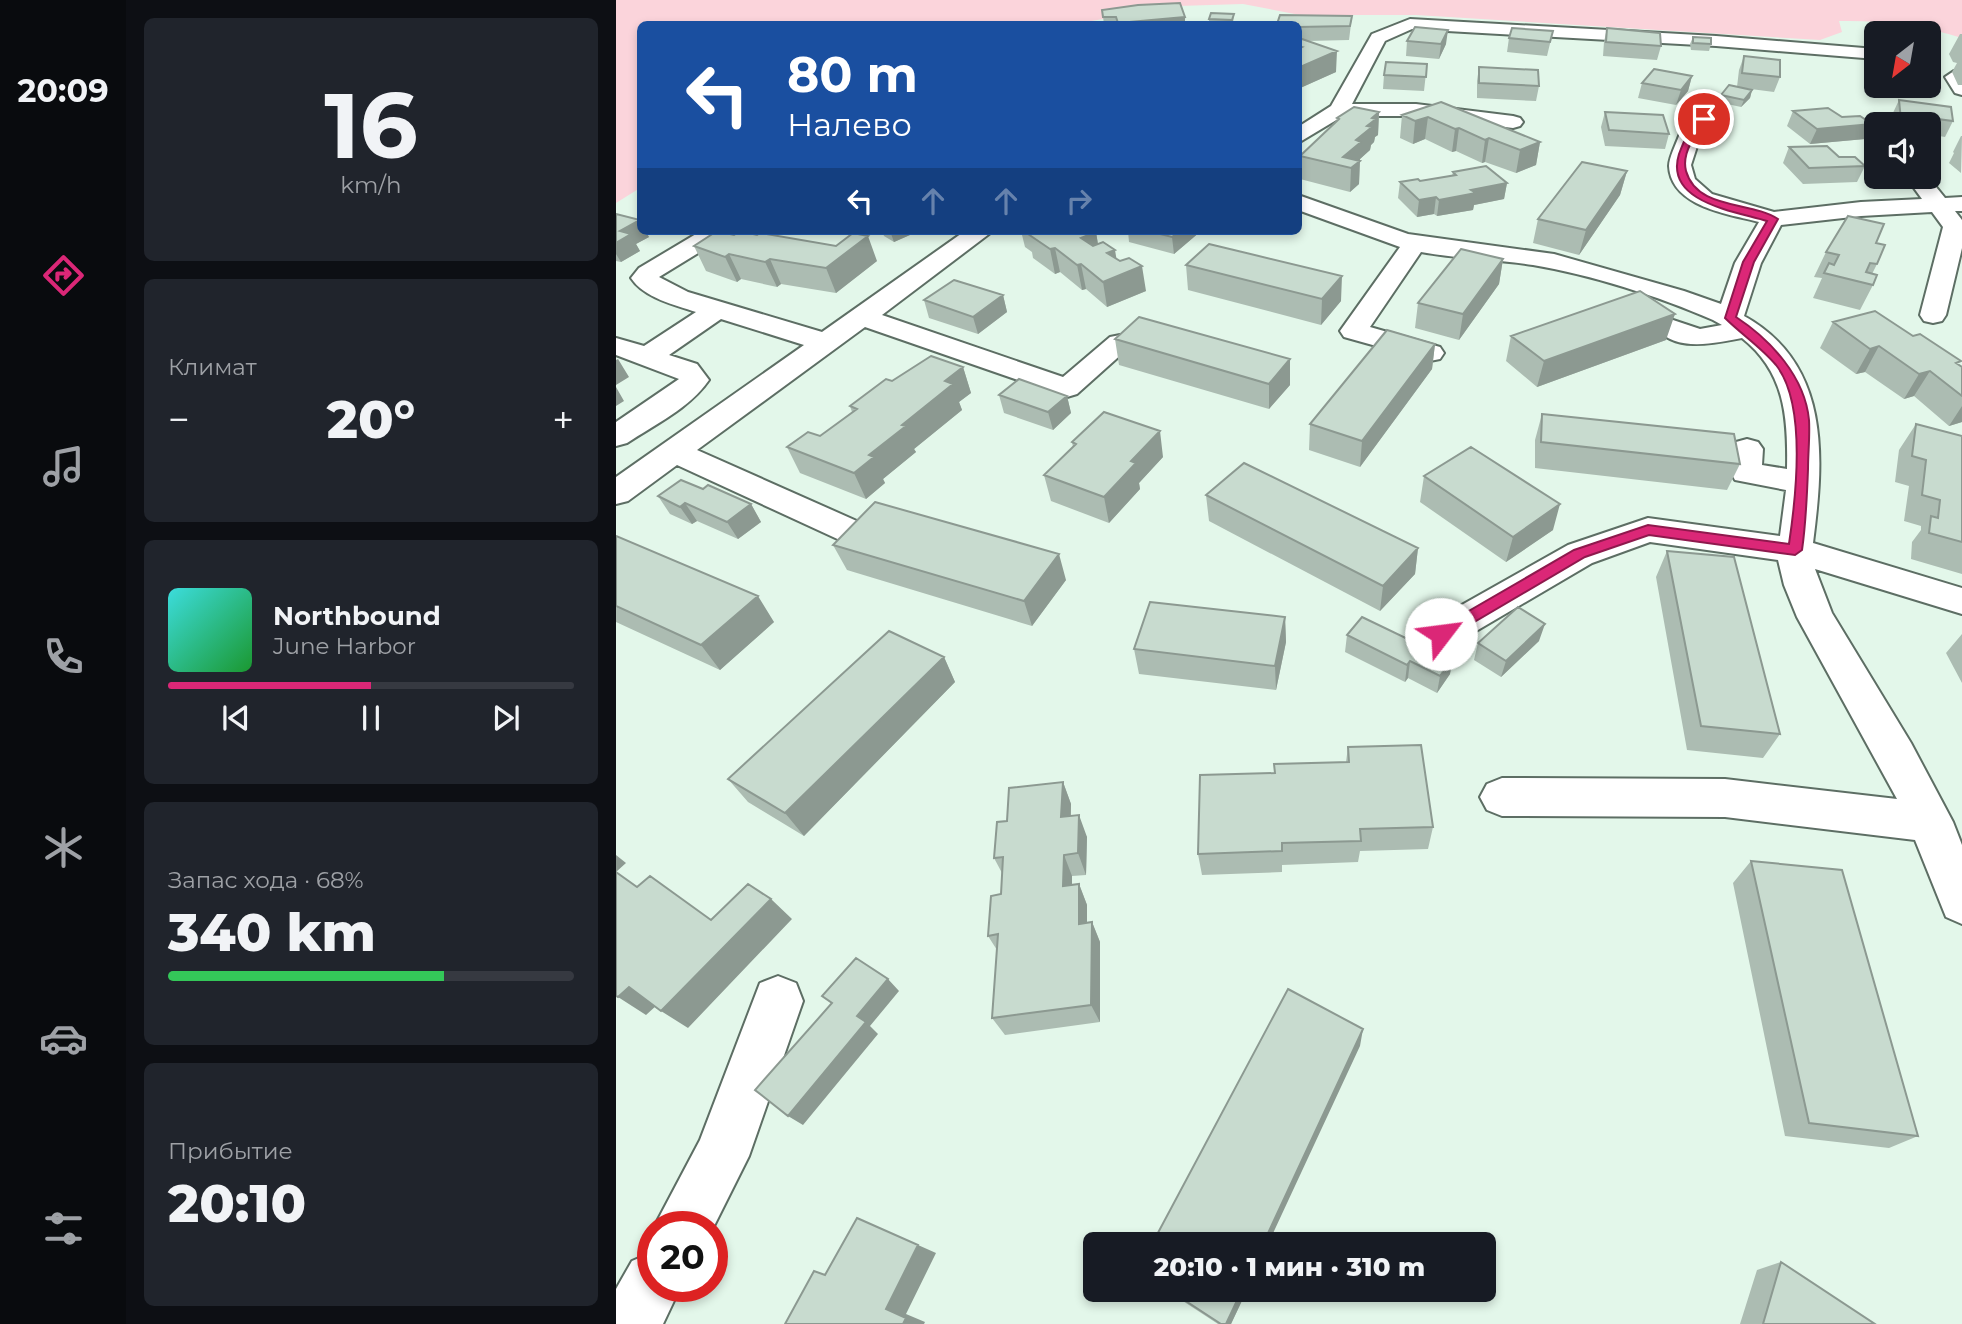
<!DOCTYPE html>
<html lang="ru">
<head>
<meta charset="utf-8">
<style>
  :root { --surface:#171b24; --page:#20242c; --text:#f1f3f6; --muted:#9ea1a6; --line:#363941; --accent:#db2777 }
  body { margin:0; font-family:Montserrat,sans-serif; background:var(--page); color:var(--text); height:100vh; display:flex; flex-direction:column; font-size:26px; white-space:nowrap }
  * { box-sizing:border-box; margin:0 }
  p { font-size:23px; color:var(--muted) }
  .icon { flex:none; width:38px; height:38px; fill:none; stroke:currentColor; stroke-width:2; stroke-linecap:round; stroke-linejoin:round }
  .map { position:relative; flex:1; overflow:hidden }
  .sheet { display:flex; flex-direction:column; gap:18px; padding:18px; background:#0d0f14; width:490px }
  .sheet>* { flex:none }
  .hud { position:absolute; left:21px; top:21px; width:665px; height:214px; border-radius:10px; box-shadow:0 4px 10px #0003; background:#1a4fa0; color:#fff; overflow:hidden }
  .needle { width:46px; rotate:211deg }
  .tools { position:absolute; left:1248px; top:21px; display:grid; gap:14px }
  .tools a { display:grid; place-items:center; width:77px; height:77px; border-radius:10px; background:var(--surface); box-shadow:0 4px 10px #0003; font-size:35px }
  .speed { position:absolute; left:21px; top:1211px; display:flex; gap:14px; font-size:35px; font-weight:700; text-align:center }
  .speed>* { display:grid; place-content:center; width:91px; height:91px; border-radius:50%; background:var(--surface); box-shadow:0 4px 10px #0003; line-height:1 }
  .speed .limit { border:10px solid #d22; background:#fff; color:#111 }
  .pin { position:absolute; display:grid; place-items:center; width:60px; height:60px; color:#fff; margin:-30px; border:4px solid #fff; border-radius:50%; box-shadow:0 2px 7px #0007 }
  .me { position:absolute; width:77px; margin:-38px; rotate:60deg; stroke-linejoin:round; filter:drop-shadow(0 0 5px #0008) }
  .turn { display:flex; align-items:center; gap:24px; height:147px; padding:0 35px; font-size:32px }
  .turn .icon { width:91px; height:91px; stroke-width:2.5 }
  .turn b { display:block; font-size:49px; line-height:60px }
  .lanes { display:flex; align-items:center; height:66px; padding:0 35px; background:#0003; justify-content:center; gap:35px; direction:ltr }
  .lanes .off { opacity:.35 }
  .big { font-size:52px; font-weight:800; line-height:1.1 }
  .sheet .card { flex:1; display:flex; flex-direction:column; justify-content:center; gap:10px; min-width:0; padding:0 24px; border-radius:10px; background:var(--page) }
  .sheet .dial { align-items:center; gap:0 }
  .dial b { font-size:91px; line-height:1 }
  .song { display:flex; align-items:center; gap:21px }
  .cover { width:84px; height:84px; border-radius:10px; background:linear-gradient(135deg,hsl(180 70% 55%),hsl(130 70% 35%)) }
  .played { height:7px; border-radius:4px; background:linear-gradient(90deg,var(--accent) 50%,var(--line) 50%) }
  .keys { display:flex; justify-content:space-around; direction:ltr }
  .heat { display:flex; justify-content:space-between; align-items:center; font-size:38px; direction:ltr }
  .charge { height:10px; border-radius:5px; background:linear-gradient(90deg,#34c759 68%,var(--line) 0) }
  .trip { position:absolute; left:467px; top:1232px; width:413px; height:70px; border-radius:10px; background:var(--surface); box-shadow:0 4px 10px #0003; font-weight:800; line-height:70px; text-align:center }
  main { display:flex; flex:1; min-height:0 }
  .dock { display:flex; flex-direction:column; width:126px; justify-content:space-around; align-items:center; background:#090b0e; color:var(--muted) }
  .dock .icon { width:49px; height:49px }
  .dock .active { color:var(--accent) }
  .dock b { font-size:32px; color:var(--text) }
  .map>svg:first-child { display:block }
  .green { fill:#fbd4db }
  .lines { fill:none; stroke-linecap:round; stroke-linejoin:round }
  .minor-casing { stroke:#5d6e64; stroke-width:4 }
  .minor { fill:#fff; fill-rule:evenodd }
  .wall { fill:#acbcb2 }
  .shaded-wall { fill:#8c9991 }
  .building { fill:#c8dbcf; stroke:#8c9991; stroke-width:2 }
  .route { fill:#db2777; stroke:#8e194d; stroke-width:2 }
</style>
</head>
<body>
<main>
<nav class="dock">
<b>20:09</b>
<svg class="icon active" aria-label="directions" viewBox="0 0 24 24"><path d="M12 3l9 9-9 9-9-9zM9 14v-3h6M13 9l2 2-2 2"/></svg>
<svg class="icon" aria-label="music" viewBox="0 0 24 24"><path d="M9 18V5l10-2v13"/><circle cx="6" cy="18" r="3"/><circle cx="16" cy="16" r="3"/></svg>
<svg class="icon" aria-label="phone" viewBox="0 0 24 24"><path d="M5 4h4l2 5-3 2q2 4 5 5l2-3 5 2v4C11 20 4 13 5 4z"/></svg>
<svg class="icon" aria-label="climate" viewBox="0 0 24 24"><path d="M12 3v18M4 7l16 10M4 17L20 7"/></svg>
<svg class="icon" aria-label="car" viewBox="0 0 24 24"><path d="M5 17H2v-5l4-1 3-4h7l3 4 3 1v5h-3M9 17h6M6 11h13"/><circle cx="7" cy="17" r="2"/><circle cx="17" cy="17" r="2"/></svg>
<svg class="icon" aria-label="filters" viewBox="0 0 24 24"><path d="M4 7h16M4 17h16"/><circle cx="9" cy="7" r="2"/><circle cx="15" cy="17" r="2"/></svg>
</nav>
<section class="sheet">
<div class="card dial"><b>16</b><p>km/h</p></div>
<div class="card"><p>Климат</p>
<div class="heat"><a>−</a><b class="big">20°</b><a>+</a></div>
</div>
<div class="card">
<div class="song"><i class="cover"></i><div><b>Northbound</b><p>June Harbor</p></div></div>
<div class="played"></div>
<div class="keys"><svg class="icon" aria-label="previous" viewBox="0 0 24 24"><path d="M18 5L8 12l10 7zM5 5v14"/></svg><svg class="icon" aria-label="pause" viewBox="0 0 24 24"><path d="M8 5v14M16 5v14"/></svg><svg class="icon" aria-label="next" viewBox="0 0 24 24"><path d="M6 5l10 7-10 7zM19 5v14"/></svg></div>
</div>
<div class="card"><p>Запас хода · 68%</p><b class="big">340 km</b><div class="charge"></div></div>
<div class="card"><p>Прибытие</p><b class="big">20:10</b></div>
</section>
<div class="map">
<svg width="1346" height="1324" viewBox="0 0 1346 1324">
  <rect width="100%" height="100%" fill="#e3f7ea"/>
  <path class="green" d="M0,0H1346V38C1307,25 1264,20 1223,21L1226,32L1204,40L800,15H684L627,4L562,6L458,24H24V188L0,203Z"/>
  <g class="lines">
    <g class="minor-casing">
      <path id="minor" d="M794,19L1100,36L1260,49V59L1100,46L796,29L769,41L736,104H800L897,116L904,118L907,122L904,126L897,128L800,116H727L682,143V127L715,106L756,34Z
        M1338,71L1346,75V95L1339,93L1329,77Z
        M1102,100L1109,102L1112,106L1085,134L1075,165L1079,179L1096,194L1158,212L1245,202L1306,199L1290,177H1312L1329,198L1346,197V211H1339L1346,220V248L1330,315L1326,321L1317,323L1308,321L1304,315L1327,227L1316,212L1245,216L1165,225L1145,263L1128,316C1215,364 1208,458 1197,543L1346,588V614L1199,569L1216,613L1295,743L1337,822L1346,845V924L1330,917L1299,840L1109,817L886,816L871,810L864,797L871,784L886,778L1109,779L1281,799L1181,617L1168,585L1162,560L1034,542L976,563L838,644L825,648L812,644L806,634L812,624L952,545L1032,518L1164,536L1170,490L1119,480C1112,469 1113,453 1120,442L1131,439L1142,442L1147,449L1146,465L1171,469C1172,417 1169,372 1126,338C1100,343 1058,353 1040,327L1044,321L1054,319L1084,329L1106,325L1097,320C1042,296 976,275 917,265C880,259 842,259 805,252L754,327L824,347L828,353L824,359L814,361L728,337L724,331L784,247L682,210V195L792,234L938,254L1068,291L1105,304L1119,263L1143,222C1113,214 1055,207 1053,166C1053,158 1060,144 1063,136C1068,123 1089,103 1102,100Z
        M85,231H114L110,236L43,277L72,292L206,332L349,231H377L266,315L447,377L494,337L504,335L514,337L518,343L461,394L451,397L249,327L81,450L252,526L257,534L252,542L240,546L228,542L61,465L12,501L0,504V477L188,345L105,319L53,355L81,364L93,380C74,408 38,425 11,443L0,446V422L63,379L0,355V338L28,346L80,312C59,305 28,298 15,278L23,268Z
        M162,976L180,983L187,1001L133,1156L96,1230V1227H38L84,1140L144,983Z
        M37,1252V1286H65L47,1324H0V1289L16,1261Z"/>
    </g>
    <use href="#minor" class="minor"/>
  </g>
  <path class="wall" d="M486,10L569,24H488Z
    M618,14L617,24H593V19Z
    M736,16L733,40L691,41L720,72L682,89V24Z
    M991,28L1045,46L1041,60L987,56L988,42Z
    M937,31L931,56L891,52L893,38Z
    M1344,34H1346V85H1342L1336,72L1341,63L1337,62L1333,54Z
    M1077,37L1095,44L1093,51L1075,50L1074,44Z
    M791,41L830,44L823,59L790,56Z
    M1128,56L1164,77L1158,92L1127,88L1136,90L1134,98L1125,107L1102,102L1105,95L1121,87L1123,70Z
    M811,64L808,91L767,89L768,75Z
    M863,67L923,86L920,101L861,98V81Z
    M1076,76L1072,91L1060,105L1022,98L1026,83Z
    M1283,100L1337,121L1329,137L1312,134V124H1277L1276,115Z
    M825,102L924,142L920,165L900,173L869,162L866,163L840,151L836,152L809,139L797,144L784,138L786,115Z
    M1177,111L1226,117L1256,124L1249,139L1194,144L1171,126Z
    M763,112L762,135L759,137L758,142L755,145L754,150L744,159L743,184L734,192L684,179V156L720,121L721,118Z
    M989,112L1053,134L1049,149L989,146L985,127Z
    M1345,136H1346L1345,173L1333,163L1338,153L1337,152Z
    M1173,147L1223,157L1249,166L1241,182L1187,184L1167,163Z
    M1011,171L1004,195L963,255L917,243L922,219Z
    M837,172L891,183L888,199L858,205L857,210L821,216L818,214L801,217L782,198L784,182L804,181L836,176Z
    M0,214L24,220V231L33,237L20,244L24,251L5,262L0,261Z
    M266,231H303L278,242L268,236Z
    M405,231H478L480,232L482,244L501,259L530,291L491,307L470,289L466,290L444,272L439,274L417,258L416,252L409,247Z
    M512,231H585L558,254L513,242Z
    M1260,243L1261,264L1256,274L1257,285L1244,310L1197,298L1206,278L1198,277L1210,252Z
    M78,246L261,261L220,293L165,284L161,287L125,279L121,282L90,271Z
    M887,259L883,284L843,340L799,328L802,303Z
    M570,265L725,301L705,325L572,290Z
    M387,295L391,312L362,334L313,318L308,300Z
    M1217,322L1297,336L1346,367V422L1333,426L1298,396L1288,399L1249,372L1240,374L1204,348Z
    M895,336L1050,340L921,387L890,361Z
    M499,339L674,359V385L653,409L503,365Z
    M819,344L816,369L744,467L693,450L694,424Z
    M347,367L355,393L343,402L346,410L298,449L300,452L267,479L269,483L250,499L184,473L171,447L204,436L236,412L234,406L276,381Z
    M383,395L451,396L455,413L437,430L388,413Z
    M926,414L1124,464L1111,490L919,468V440Z
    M1300,424L1346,436V574L1295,559L1296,542L1305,530V526L1288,521L1293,486L1279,482L1283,450Z
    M456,442L547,457L523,483L524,489L493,523L435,501L428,475L457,447Z
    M808,476L937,530L890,562L804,502Z
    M87,489L135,504L145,522L122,539L81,521L76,524L54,514L42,496Z
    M590,495L802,548L799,574L764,611L593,521Z
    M0,536L158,622L104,670L0,622Z
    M217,545L450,580L416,626L231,570Z
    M1051,551L1164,734L1147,758L1071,750L1040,577Z
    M669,617L670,642L660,690L523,674L518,649Z
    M1346,634V683L1330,653Z
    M731,635L834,674L821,693L792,678L789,682L729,652Z
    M923,641L885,677L858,660L862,643Z
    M328,657L339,682L188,836L132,802L112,779Z
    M732,747L817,827L812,849L744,851L742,862L666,865V872L586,875L582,854L659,773L730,762Z
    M447,782L455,804V816L471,837L470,875L456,876V885L463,884L471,905V923L476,922L484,942V1022L389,1035L376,1018L381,950L372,936L385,894L386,873L378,858L391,821Z
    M1135,861L1302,1136L1273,1148L1169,1136L1117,883Z
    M1165,1262L1259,1324H1124L1141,1270Z
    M550,1290H631L615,1324H602Z"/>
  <path class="shaded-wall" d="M569,17V24H502V23Z
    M832,30L830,44L823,59L825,44Z
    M721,51L720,72L682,89V68Z
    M1076,76L1072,91L1060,105L1065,90Z
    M1136,90L1134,98L1125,107L1128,100Z
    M763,112L762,135L759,137L758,142L755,145L754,150L744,159L743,184L734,192L735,168L727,157L751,126L756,118Z
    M812,117L809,139L797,144L799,121Z
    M1256,124L1249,139L1194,144L1201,129Z
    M843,128L840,151L836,152L839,129Z
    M873,138L869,162L866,163L869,140Z
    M924,142L920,165L900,173L904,150Z
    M1011,171L1004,195L963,255L970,230Z
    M891,183L888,199L858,205L857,210L821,216L823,200L855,190Z
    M820,197L818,214L801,217L803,200Z
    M24,220V231H30L33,237L20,244L24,251L5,262L0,254V243L4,231Z
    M274,231H303L278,242Z
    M564,231H585L558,254L556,237Z
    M480,232L484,257L465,238Z
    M252,236L261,261L220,293L210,268Z
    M439,248L444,272L439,274L434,249Z
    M499,250L503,274L491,253Z
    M113,254L125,279L121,282L109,257Z
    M154,259L165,284L161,287L149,262Z
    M887,259L883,284L843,340L847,314Z
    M465,264L470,289L466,290L461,265Z
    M526,266L530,291L491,307L487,282Z
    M726,276L725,301L705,325L706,299Z
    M387,295L391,312L362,334L357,317Z
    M1059,314L1050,340L921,387L928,361Z
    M819,344L816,369L744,467L746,441Z
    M1263,346L1249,372L1240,374L1254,349Z
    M2,359L13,377L0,385V360Z
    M674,359V385L653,409V384Z
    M347,367L355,393L343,402L346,410L298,449L300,452L267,479L269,483L250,499L238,473L253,455L329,381Z
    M1314,371L1298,396L1288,399L1303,374Z
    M0,387L8,401L0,406Z
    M451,396L455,413L437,430L432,412Z
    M1346,406V422L1333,426Z
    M544,431L547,457L523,483L524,489L493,523L488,497L515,461Z
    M69,503L81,521L76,524L64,507Z
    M135,504L145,522L122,539L111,522Z
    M944,504L937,530L890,562L897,537Z
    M802,548L799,574L764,611L767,586Z
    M443,554L450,580L416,626L408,601Z
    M142,596L158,622L104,670L85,645Z
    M669,617L670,642L660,690L659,666Z
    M929,624L923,641L885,677L890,661Z
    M328,657L339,682L188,836L169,813Z
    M838,657L834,674L821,693L824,676Z
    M794,661L792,678L789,682L791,665Z
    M447,782L455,804L454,839L445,817Z
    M463,815L471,837L470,875L462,853Z
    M0,855L10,863L0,872Z
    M448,855L456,876V907L447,886Z
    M463,884L471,905V943L463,924Z
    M155,899L176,919L72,1028L45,1011Z
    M476,922L484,942V1022L475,1005Z
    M272,979L283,991L254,1026L262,1034L187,1125L172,1116L241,1016Z
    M13,987L41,1005L30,1015L2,997Z
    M747,1029L744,1046L652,1244H647Z
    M302,1245L320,1253L290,1314L309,1322L308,1324H287L270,1309Z
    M626,1290H631L615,1324H610Z"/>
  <path class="building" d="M564,3L569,17L502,23L500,17H487L486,10L522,5Z
    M595,13L618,14L616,20L593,19Z
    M664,15L736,16L734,26L682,27V24H661Z
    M799,27L832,30L825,44L791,41Z
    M896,28L937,31L934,42L893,38Z
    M991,28L1044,33L1045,46L990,42Z
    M1077,37L1095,38V44L1077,43Z
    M686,39L721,51L682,68V49L686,47L682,46V41Z
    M1128,56L1164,60V77L1126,73Z
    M770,62L811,64L810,77L768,75Z
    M863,67L922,70L923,86L863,83Z
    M1038,69L1076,76L1065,90L1026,83Z
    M1113,85L1136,90L1128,100L1105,95Z
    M1283,100L1335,107L1337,121L1306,117L1307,123L1285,120Z
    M825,102L924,142L904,150L873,138L869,140L843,128L839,129L812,117L799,121L786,115Z
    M738,107L763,112L756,118L760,119L751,126L756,127L740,140L745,142L727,157L744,161L735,168L684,156L723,119L721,118Z
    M1212,108L1226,117L1244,116L1256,124L1201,129L1177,111Z
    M989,112L1047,115L1053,134L993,130Z
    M1211,146L1223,157H1239L1249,166L1193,168L1173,147Z
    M966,162L1011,171L970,230L922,219Z
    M870,166L891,183L855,190L860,193L823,200L820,197L803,200L784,182L802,179L804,181L840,175L837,172Z
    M0,214L24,220L4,231L15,234L0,243Z
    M1232,216L1268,224L1260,243L1269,245L1261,264L1254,263L1250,272L1261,275L1257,285L1208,273L1213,263L1218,265L1223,255L1210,252Z
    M101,231L118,235L124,231L141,235L144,233L220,246L237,233L252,236L210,268L154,259L149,262L113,254L109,257L78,246Z
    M416,231H478L480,232L465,238L477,246L487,242L499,250L491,253L504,261L513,258L526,266L487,282L465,264L461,265L439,248L434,249L412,234L417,232Z
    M532,231H564L556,237Z
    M593,244L726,276L706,299L570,265Z
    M845,249L887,259L847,314L802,303Z
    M338,280L387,295L357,317L308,300Z
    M1024,291L1059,314L928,361L895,336Z
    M1259,311L1297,336L1304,334L1345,361L1340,363L1346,367V396L1314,371L1303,374L1263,346L1254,349L1217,322Z
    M523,317L674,359L653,384L499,339Z
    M771,330L819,344L746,441L694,424Z
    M315,356L347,367L329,381L337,384L286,425L290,426L253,455L258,457L238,473L171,447L192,432L204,436L241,409L234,406L270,379L276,381Z
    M403,379L451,396L432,412L383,395Z
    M488,412L544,431L515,461L520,463L488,497L428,475L460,444L456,442Z
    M926,414L1118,434L1124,464L925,442Z
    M1300,424L1346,436V542L1313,533L1315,516L1322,518L1324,500L1306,495L1310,460L1296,456Z
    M855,447L944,504L897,537L808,476Z
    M628,463L802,548L767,586L590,495Z
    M65,480L87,489L92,485L135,504L111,522L69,503L64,507L42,496Z
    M259,502L443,554L408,601L217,545Z
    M0,536L142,596L85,645L0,606Z
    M1051,551L1118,557L1164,734L1085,726Z
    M534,602L669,617L659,666L518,649Z
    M902,607L929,624L890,661L862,643Z
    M746,617L804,645L806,641L838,657L824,676L794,661L791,665L731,635Z
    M273,631L328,657L169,813L112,779Z
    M805,745L817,827L744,829L745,841L666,843V851L582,854L584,775L659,773L658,764L733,762L732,747Z
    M447,782L445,817L463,815L462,853L448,855L447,886L463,884V924L476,922L475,1005L376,1018L382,934L372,936L375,896L385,894L387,857L378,858L381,822L391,821L393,788Z
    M1135,861L1226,870L1302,1136L1193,1123Z
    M0,872L21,887L34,876L95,920L132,884L155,899L45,1011L13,987L2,997L0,996Z
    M240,958L272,979L241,1016L250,1022L172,1116L139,1090L216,1003L206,996Z
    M672,989L747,1029L647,1244H536Z
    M241,1218L302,1245L270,1309L290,1318L287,1324H169L198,1271L209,1275Z
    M1165,1262L1259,1324H1147Z
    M553,1290H626L610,1324H605Z"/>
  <path class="route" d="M1085,117L1092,119C1081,132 1065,152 1070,171C1081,210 1135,201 1162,219L1138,262L1120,317C1155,340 1189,377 1193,420C1194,436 1192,453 1192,469C1191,496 1190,523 1186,550L1179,555L1033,535L969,557L831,638H820L817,634L820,630L958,550L1032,525L1173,544C1180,497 1191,404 1160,365C1145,347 1125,334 1109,318L1127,262L1151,221C1118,211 1048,202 1063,154C1069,138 1073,129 1085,117Z"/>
</svg>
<div class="tools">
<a><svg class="needle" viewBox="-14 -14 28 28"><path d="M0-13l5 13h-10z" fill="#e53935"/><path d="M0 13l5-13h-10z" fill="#9ea1a6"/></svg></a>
<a><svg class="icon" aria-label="sound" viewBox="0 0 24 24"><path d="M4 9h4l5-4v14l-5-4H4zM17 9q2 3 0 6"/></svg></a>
</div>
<div class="speed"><div class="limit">20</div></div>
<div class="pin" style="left:1088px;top:119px;background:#d93025"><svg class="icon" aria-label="arrive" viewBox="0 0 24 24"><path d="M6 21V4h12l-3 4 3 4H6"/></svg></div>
<svg class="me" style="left:825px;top:634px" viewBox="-20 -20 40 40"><circle r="19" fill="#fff"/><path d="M0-13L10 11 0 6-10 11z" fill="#db2777"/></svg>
<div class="trip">20:10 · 1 мин · 310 m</div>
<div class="hud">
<div class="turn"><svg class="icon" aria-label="left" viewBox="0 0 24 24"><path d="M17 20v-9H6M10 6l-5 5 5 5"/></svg><div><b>80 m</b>Налево</div></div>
<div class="lanes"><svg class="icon" aria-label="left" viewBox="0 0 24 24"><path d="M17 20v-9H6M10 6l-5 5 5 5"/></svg><svg class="icon off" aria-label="ahead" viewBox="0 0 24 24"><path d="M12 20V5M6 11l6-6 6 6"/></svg><svg class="icon off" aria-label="ahead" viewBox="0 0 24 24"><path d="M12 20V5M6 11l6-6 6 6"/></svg><svg class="icon off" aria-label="right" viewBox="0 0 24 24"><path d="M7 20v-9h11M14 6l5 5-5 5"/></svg></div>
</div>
</div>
</main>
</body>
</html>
